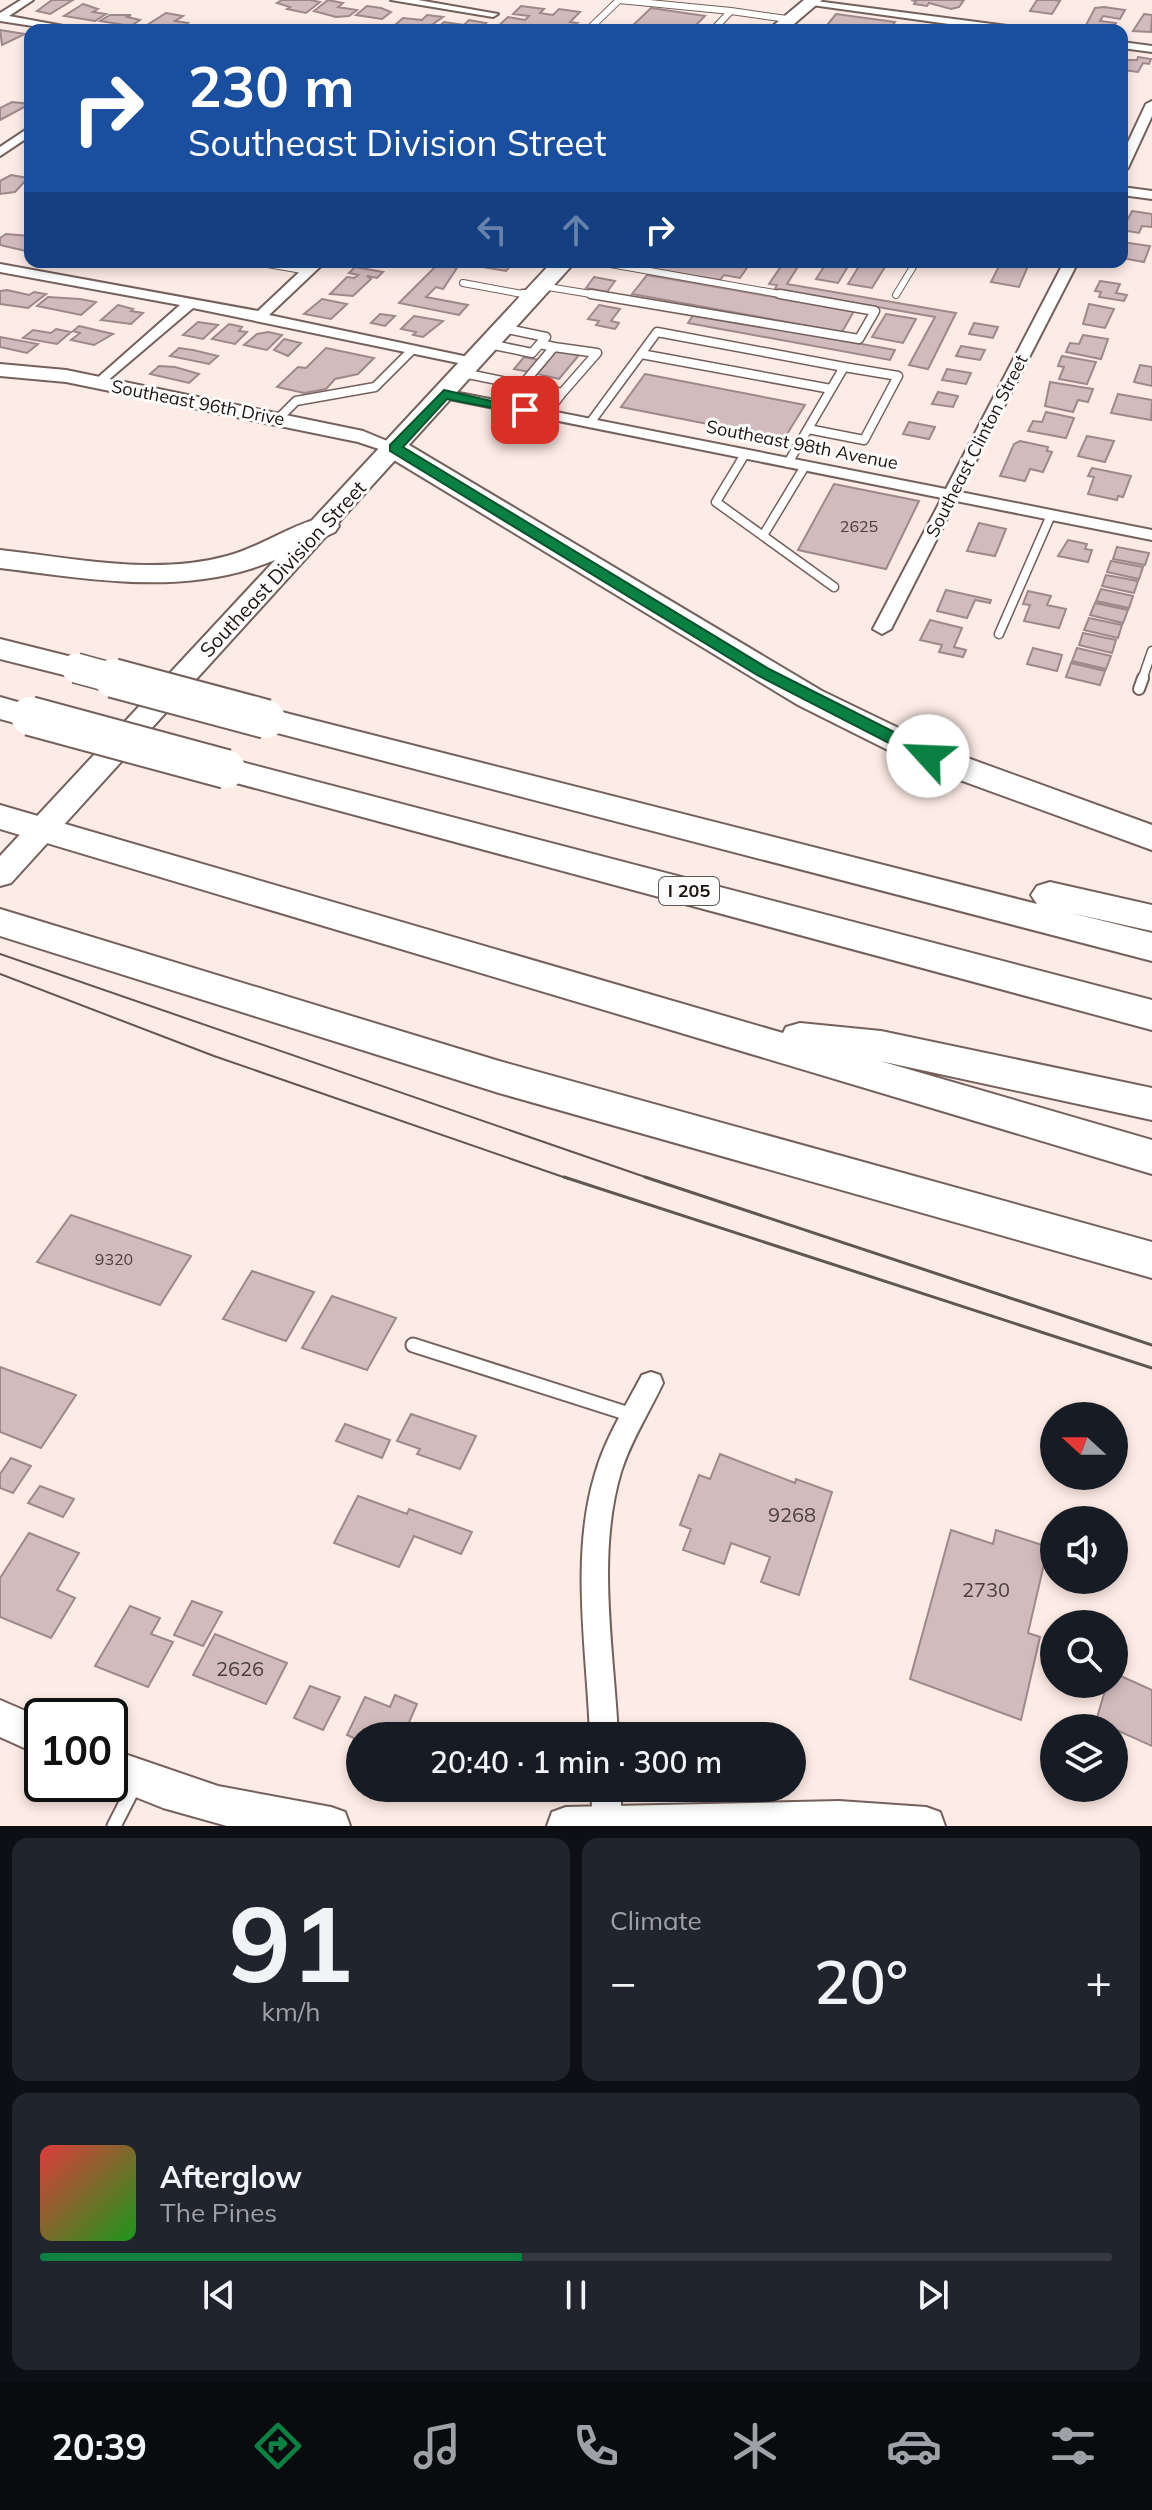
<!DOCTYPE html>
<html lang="en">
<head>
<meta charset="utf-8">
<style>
  :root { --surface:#171b24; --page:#20242c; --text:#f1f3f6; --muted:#9ea1a6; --line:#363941; --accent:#0b8043 }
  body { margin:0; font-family:Mulish,sans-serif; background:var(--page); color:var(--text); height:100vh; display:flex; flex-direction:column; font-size:30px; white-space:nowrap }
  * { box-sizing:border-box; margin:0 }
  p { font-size:26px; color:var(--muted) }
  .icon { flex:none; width:44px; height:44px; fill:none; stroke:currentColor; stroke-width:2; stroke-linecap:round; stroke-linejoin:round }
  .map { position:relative; height:1826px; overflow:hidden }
  .sheet { display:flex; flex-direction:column; gap:12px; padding:12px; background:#0d0f14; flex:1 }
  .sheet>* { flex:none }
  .top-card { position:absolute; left:24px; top:24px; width:1104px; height:244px; border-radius:16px; box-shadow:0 4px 12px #0003; background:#1a4fa0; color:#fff; overflow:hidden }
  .needle { width:52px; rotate:291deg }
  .tools { position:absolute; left:1040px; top:1402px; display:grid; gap:16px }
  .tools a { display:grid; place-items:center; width:88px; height:88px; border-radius:50%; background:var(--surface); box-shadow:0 4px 12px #0003; font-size:40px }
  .speed { position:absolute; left:24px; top:1698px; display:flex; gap:16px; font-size:40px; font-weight:700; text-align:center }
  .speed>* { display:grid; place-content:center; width:104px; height:104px; border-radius:50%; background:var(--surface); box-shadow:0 4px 12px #0003; line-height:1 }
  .speed .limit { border:4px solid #111; border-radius:12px; background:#fff; color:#111 }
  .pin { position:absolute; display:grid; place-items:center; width:68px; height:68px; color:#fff; margin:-34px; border-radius:16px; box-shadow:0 4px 12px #0006 }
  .me { position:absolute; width:88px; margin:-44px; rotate:295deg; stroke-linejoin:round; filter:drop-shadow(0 0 6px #0008) }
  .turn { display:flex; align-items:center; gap:28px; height:168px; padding:0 32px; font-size:36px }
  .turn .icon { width:104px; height:104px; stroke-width:2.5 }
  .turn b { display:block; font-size:56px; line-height:68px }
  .lanes { display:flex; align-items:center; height:76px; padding:0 32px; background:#0003; justify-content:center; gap:40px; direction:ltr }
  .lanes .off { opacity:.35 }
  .big { font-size:60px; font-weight:600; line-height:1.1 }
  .sheet .tile { flex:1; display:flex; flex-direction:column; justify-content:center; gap:12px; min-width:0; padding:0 28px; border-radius:16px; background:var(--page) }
  .sheet .dial { align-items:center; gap:0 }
  .dial b { font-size:104px; line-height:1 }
  .song { display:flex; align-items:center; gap:24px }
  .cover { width:96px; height:96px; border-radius:12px; background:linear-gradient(135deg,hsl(0 70% 55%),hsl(120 70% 35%)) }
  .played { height:8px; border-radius:4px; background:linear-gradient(90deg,var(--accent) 45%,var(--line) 45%) }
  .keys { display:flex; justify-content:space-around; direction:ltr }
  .heat { display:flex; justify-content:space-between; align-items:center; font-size:44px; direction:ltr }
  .sheet .tiles { flex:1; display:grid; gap:12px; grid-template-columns:1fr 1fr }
  .tile:last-child { grid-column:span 2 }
  .trip { position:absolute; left:346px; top:1722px; width:460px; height:80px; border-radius:40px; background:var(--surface); box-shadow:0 4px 12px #0003; font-weight:600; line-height:80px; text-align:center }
  .menu { display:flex; height:128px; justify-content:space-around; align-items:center; background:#090b0e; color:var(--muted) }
  .menu .icon { width:56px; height:56px }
  .menu .active { color:var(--accent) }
  .menu b { font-size:36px; color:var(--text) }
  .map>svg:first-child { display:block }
  .building { fill:#d2bbbd; stroke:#9e888a; stroke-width:2 }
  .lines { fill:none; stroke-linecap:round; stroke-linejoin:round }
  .service-far3-casing { stroke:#74615b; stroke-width:8 }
  .service-far2-casing { stroke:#74615b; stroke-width:11 }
  .service-far1-casing { stroke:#74615b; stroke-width:14 }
  .service-casing { stroke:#74615b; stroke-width:17 }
  .minor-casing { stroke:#74615b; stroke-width:4 }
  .tertiary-casing { stroke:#74615b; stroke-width:4 }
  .primary-casing { stroke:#74615b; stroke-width:4 }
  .motorway-casing { stroke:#74615b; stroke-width:4 }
  .service-far3 { stroke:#fff; stroke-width:6 }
  .service-far2 { stroke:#fff; stroke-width:8 }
  .service-far1 { stroke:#fff; stroke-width:10 }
  .service { stroke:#fff; stroke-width:13 }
  .minor { fill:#fff; fill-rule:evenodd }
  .tertiary { fill:#fff; fill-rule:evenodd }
  .primary { fill:#fff; fill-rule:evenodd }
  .motorway { fill:#fff; fill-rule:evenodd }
  .tram-far1 { stroke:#605652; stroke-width:2 }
  .tram { stroke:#605652; stroke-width:3 }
  .motorway-bridge-far1-casing { stroke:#74615b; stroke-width:32; stroke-linecap:butt }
  .motorway-bridge-casing { stroke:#74615b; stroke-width:42; stroke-linecap:butt }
  .motorway-bridge-far1 { stroke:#fff; stroke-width:29 }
  .motorway-bridge { stroke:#fff; stroke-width:38 }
  .route { fill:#0b8043; stroke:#07532c; stroke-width:2 }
  .labels { text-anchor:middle; stroke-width:6; stroke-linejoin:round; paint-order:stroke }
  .number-label { font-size:16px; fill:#493e3c }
  .far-street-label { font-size:18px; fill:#1b1411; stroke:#fcfcfc }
  .shield { fill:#fcfcfc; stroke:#5e5a58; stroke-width:2 }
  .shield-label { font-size:18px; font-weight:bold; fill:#1b1411 }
  .street-label { font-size:20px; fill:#1b1411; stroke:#fcfcfc }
  .near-number-label { font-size:20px; fill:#493e3c }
</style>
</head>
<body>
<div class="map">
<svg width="1152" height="1826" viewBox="0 0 1152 1826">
  <rect width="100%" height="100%" fill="#fdebe5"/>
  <path class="building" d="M52,0H73L50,14L37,11Z
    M282,0H310L320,2L306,13L287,9L290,7L277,3Z
    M328,0L343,3L338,7L357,10L349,16L336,17L314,11Z
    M911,0H964L959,7L951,9L929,3L927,6L914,4L916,1Z
    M1037,0H1054L1060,1L1052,14L1030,11Z
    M83,4L98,9L93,12L106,14L95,21L64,16Z
    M367,6L381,8L391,12L382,19L356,15Z
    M521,6L544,9L540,13L553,15L559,9L580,12L570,22L577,23L562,30L495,29L508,17L525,20L529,16L513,14Z
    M1104,7L1125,10L1120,19L1103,16L1100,21L1116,23L1113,29L1085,27L1095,8Z
    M651,8L705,16L691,30H628Z
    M166,13L183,16L175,21L188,23L180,29L144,27Z
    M836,14L895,22L889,30H823Z
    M1144,14L1152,15L1151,32L1133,31Z
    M110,15H131L127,17L140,20L131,26L100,21Z
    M427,15L443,17L426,29L395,25L403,18L422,20Z
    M469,20L486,23L478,30L437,28L444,22L464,25Z
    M0,30L25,34L2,45Z
    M1138,57L1151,59L1149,64L1143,63L1138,72L1122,70L1123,60H1137Z
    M12,102L30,104L0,120V108Z
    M11,175L28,178L15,192L0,194V181Z
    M1132,211L1152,214V227L1142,226L1139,233L1122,230Z
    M6,234L30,236V252L0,245V238Z
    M1122,242L1150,246L1144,262L1122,258Z
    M453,262H514L506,271Z
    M650,262H751L740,278L724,275L720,280L646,268Z
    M784,262H801L787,284L956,313L928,369L909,365L935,317L775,289L777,285L769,284Z
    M827,262H845L850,263L838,283L816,279Z
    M1001,262L1028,266L1019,287L991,282Z
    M861,263L885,267L872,288L848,284Z
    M438,264L457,268L443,289L436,287L426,297L468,305L459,315L399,303Z
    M355,267L383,272L377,278L367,276L371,279L353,296L330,294L347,277L354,278L358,275L349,273Z
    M647,275L854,311L842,332L632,294Z
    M594,277L615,281L607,292L586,288Z
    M1100,281L1120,284L1116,293L1127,295L1124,301L1099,297L1101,292L1095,291Z
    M7,290L29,295L34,292L46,294L28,308L0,304V291Z
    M48,297L80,299L96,302L81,315L37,306Z
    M322,299L347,304L331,319L304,314Z
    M1089,304L1114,309L1105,328L1083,324Z
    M118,305L133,309L131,311L143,313L131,324L101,320Z
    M599,305L620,309L611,321L619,323L615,329L596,325L599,321L588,319Z
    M380,314L395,316L385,326L371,323Z
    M694,314L895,350L890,360L688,323Z
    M886,314L916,319L903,343L872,337Z
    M414,316L443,321L423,337L413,335L416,332L401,329Z
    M198,322L218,325L203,339L183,335Z
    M974,323L998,327L993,338L969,334Z
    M229,324L242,327L239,331L247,332L235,344L212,339Z
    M79,326L113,334L94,345L71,340L80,333L73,331Z
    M56,329L71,332L57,344L23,338L33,330L51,333Z
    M268,332L282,335L267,350L244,345L257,334Z
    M1083,335L1108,339L1101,359L1066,352L1070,343L1079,344Z
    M0,337L38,344L27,353L0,347Z
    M284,339L301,343L288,356L274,350Z
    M961,346L985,350L980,360L956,356Z
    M179,348L193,350L218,356L209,364L170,356Z
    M326,348L374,358L358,374L335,379L326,389L304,393L277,387L298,367L306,368Z
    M557,350L579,355L559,379L537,374Z
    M1062,356L1096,362L1087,384L1059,379L1064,367L1058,366Z
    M524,357L539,360L529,372L514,369Z
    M1140,365L1152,367V386L1134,382Z
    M159,366L175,367L199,374L189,383L150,374Z
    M947,369L971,373L966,384L942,380Z
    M645,374L805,405L784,439L621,407Z
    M1050,382L1093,389L1088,402L1078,400L1073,412L1045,406Z
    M938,392L958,396L953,407L932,404Z
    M1118,394L1152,400L1151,420L1111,413Z
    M1046,412L1074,418L1066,438L1028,431L1033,421L1042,422Z
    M909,422L935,427L929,439L903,434Z
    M1087,436L1114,441L1105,462L1078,456Z
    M1020,441L1048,447L1047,451L1052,452L1043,472L1030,469L1025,481L1000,476L1014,444Z
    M1092,468L1131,476L1123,497L1118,496L1117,500L1088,494L1094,477L1088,476Z
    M834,484L919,501L886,569L798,550Z
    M979,523L1006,529L995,556L967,551Z
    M1068,540L1087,544L1085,549L1092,550L1088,562L1058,556Z
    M1117,547L1149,553L1145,565L1113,559Z
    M1111,561L1143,567L1139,579L1107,572Z
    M1106,575L1138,581L1134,593L1102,586Z
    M1101,589L1133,596L1129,608L1096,601Z
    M946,590L991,600L990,603L975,600L967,618L937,611Z
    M1028,591L1051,596L1047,605L1066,609L1059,628L1024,621L1030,605L1023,604Z
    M1095,603L1128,610L1123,623L1090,615Z
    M1089,618L1122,625L1118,638L1084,630Z
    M930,620L962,628L954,647L966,650L963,657L939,652L942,645L920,640Z
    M1083,633L1116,640L1112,653L1079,645Z
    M1033,648L1062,655L1057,671L1027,664Z
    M1077,648L1111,656L1106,669L1072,661Z
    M1071,663L1105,671L1100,685L1066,677Z
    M71,1215L191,1256L160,1305L37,1262Z
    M252,1271L314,1292L286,1341L223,1319Z
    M332,1296L396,1318L367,1370L302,1348Z
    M0,1367L76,1395L41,1448L0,1432Z
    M411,1414L476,1436L460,1469L417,1454L420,1449L397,1441Z
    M345,1424L390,1440L382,1458L336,1441Z
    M720,1454L795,1483L796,1479L832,1492L799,1595L761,1582L770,1557L731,1543L724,1564L683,1550L691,1529L680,1525L699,1475L710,1479Z
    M11,1458L31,1466L13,1493L0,1488V1474Z
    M40,1486L74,1499L63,1517L28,1503Z
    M358,1496L407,1514L409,1509L472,1532L461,1554L414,1536L399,1567L334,1543Z
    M951,1530L993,1544L996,1530L1048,1547L1028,1633L1040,1637L1021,1720L910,1679Z
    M29,1533L79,1553L57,1590L75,1598L51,1638L0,1617V1578Z
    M192,1601L222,1612L203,1646L174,1635Z
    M130,1606L160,1618L151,1634L173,1642L148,1687L95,1666Z
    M215,1634L287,1663L266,1704L193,1675Z
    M1114,1673L1152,1690V1746L1096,1721L1107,1684H1114Z
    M310,1686L340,1697L323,1730L294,1718Z
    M395,1695L417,1704L403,1736H360V1741L347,1735L365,1697L390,1707Z"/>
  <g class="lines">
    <g class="service-far3-casing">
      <path id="service-far3" d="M588,30L619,0L731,11
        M713,30L731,11L787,19
        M256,262L308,271
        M599,262L791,296
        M463,283L533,296
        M542,286L603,296
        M896,295L916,262"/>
    </g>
    <g class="service-far2-casing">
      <path id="service-far2" d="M523,294L533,296
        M591,294L859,339L875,311L780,294
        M489,344L532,353L546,337L503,328
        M554,347L597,353L562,393
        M641,354L831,389
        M463,373L522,385L554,347L540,344
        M504,406L522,385L562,393L546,414
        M278,419L296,401L375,387L412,350
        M590,423L657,332L844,367L788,463
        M808,429L864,440L898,376L844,367
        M745,454L716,502L834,587
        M764,534L805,466
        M999,634L1051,515
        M1142,680L1152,651"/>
    </g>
    <g class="service-far1-casing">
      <path id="service-far1" d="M1139,689L1143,678"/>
    </g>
    <g class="service-casing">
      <path id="service" d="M413,1345L632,1415
        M114,1826L135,1785"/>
    </g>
    <g class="minor-casing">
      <path id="minor" d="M21,0H33L9,16L85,30H59L0,21V13Z
        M391,0H418L498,14L493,17Z
        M808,0L1015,27L1020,30H992L812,5Z
        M1122,42L1152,46V52L1122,48Z
        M1152,101V116L1128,168L1122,172V155L1146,104Z
        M30,127V136L0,156V147Z
        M1122,187L1152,191V199L1122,195Z
        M310,262H325L269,315L473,358L480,362L473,366L193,308L100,387L93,383L95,380L180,305L0,272V264L258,311Z
        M1064,262H1078L960,492L1152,530V540L956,501L891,629L882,634L873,629L942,498L444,398L437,394L444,390L946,489Z
        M651,1372L660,1375L663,1383C649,1413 631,1440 621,1472C596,1555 614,1651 618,1736H590C587,1651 570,1557 595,1474C605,1439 625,1407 642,1375Z
        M591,1788H621V1826H593Z"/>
    </g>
    <g class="tertiary-casing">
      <path id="tertiary" d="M0,364L66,370L363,431L404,448L394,454L358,442L66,382L0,376Z
        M0,1700L42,1718V1756L0,1737Z
        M110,1749L218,1786L331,1807L345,1812L350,1826H227L163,1808L103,1784H110Z
        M839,1801L926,1807L940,1812L945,1826H547L552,1812L566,1807Z"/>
    </g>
    <g class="primary-casing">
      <path id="primary" d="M804,0H822L787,30H768Z
        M552,262H575L11,883L0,886V856Z"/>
    </g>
    <g class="motorway-casing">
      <path id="motorway" d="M394,439L404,442L822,691L940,748L1152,825V850L916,764L798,705L384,454L380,448L384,442Z
        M324,517L335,520L339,526L335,532C307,545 280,560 250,569C169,594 82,578 0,568V550C73,558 155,576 227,556C261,547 290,525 324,517Z
        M0,639L88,661L93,668L88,675L76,678L0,659Z
        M0,697L42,709L47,716L42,723L30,727L0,719Z
        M266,708L1037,904L1031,895L1037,886L1050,882L1152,905V931L1071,913L1152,933V961L254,727L249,719L254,711Z
        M226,758L1152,1000V1030L214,777L208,769L214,761Z
        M0,805L783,1033L786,1027L800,1023L881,1031L1152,1088V1120L880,1061L1152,1140V1174L0,829Z
        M0,909L499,1061L1152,1242V1278L499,1093L0,936Z"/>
    </g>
    <use href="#service-far3" class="service-far3"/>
    <use href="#service-far2" class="service-far2"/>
    <use href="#service-far1" class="service-far1"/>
    <use href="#service" class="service"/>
    <use href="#minor" class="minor"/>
    <use href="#tertiary" class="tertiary"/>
    <use href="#primary" class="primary"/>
    <use href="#motorway" class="motorway"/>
    <path class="tram-far1" d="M0,954L651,1179
      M0,974L214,1056L569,1179"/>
    <path class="tram" d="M564,1177L1152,1368
      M645,1177L1152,1345"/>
    <g class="motorway-bridge-far1-casing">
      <path id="motorway-bridge-far1" d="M76,668L120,680"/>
    </g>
    <g class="motorway-bridge-casing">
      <path id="motorway-bridge" d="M113,678L266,719
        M30,716L226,769"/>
    </g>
    <use href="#motorway-bridge-far1" class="motorway-bridge-far1"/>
    <use href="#motorway-bridge" class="motorway-bridge"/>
  </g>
  <path class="route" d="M444,390L531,410L525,414L447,399L403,447L769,669L934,752V760H922L757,675L390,451V445Z"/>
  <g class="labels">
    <g class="number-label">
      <text x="859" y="532">2625</text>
      <text x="114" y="1265">9320</text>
    </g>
    <g class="far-street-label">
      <text transform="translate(198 403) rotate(11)" y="6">Southeast 96th Drive</text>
      <text transform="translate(802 445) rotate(11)" y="6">Southeast 98th Avenue</text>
      <text transform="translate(977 446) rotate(-63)" y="6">Southeast Clinton Street</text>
    </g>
    <rect class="shield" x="659" y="877" width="60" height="28" rx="6"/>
    <g class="shield-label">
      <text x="689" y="897">I 205</text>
    </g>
    <g class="street-label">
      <text transform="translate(283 569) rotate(-47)" y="7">Southeast Division Street</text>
    </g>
    <g class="near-number-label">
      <text x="792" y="1522">9268</text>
      <text x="986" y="1597">2730</text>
      <text x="240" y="1676">2626</text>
    </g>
  </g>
</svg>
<div class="tools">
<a><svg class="needle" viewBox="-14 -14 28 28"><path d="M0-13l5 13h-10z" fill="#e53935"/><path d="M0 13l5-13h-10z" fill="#9ea1a6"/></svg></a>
<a><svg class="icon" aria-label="sound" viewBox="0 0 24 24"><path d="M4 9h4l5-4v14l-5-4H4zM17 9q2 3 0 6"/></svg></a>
<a><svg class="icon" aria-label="search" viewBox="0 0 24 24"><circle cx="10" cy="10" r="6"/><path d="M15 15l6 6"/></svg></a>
<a><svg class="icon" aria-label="layers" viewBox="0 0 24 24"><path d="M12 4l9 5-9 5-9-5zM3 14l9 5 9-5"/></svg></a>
</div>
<div class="speed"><div class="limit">100</div></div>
<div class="pin" style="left:525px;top:410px;background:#d93025"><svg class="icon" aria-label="arrive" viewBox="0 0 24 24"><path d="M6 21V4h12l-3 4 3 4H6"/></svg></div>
<svg class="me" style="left:928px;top:756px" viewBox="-20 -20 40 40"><circle r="19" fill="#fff"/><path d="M0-13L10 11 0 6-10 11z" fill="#0b8043"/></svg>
<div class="trip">20:40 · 1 min · 300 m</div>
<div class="top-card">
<div class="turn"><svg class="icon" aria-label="right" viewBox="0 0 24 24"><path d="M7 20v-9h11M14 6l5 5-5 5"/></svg><div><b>230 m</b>Southeast Division Street</div></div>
<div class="lanes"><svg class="icon off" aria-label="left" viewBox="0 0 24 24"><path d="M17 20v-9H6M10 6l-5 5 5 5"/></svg><svg class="icon off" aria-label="ahead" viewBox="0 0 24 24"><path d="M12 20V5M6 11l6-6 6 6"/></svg><svg class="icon" aria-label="right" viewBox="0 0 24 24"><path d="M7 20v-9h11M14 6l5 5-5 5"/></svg></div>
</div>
</div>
<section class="sheet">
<div class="tiles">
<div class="tile dial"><b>91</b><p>km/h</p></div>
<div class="tile"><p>Climate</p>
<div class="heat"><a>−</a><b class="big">20°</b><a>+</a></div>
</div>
<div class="tile">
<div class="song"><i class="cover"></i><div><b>Afterglow</b><p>The Pines</p></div></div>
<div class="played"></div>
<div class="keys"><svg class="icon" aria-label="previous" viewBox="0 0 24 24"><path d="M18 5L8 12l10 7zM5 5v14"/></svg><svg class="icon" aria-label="pause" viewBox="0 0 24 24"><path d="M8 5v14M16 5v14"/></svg><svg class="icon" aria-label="next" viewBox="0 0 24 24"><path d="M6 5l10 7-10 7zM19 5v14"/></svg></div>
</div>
</div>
</section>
<nav class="menu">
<b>20:39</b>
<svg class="icon active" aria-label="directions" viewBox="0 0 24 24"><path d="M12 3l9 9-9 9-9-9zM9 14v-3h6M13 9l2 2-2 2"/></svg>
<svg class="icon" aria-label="music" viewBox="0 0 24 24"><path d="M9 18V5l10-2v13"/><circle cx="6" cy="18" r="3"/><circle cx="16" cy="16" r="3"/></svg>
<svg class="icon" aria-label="phone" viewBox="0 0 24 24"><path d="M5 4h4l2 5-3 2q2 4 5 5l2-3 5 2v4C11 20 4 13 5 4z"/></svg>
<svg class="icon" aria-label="climate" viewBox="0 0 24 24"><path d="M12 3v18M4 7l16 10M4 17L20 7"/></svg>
<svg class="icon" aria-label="car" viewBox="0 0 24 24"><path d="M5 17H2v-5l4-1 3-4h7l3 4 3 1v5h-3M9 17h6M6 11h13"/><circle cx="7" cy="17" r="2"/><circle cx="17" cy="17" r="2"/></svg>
<svg class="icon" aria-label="filters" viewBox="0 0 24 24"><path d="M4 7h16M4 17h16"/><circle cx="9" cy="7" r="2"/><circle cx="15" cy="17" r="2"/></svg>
</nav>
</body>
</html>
